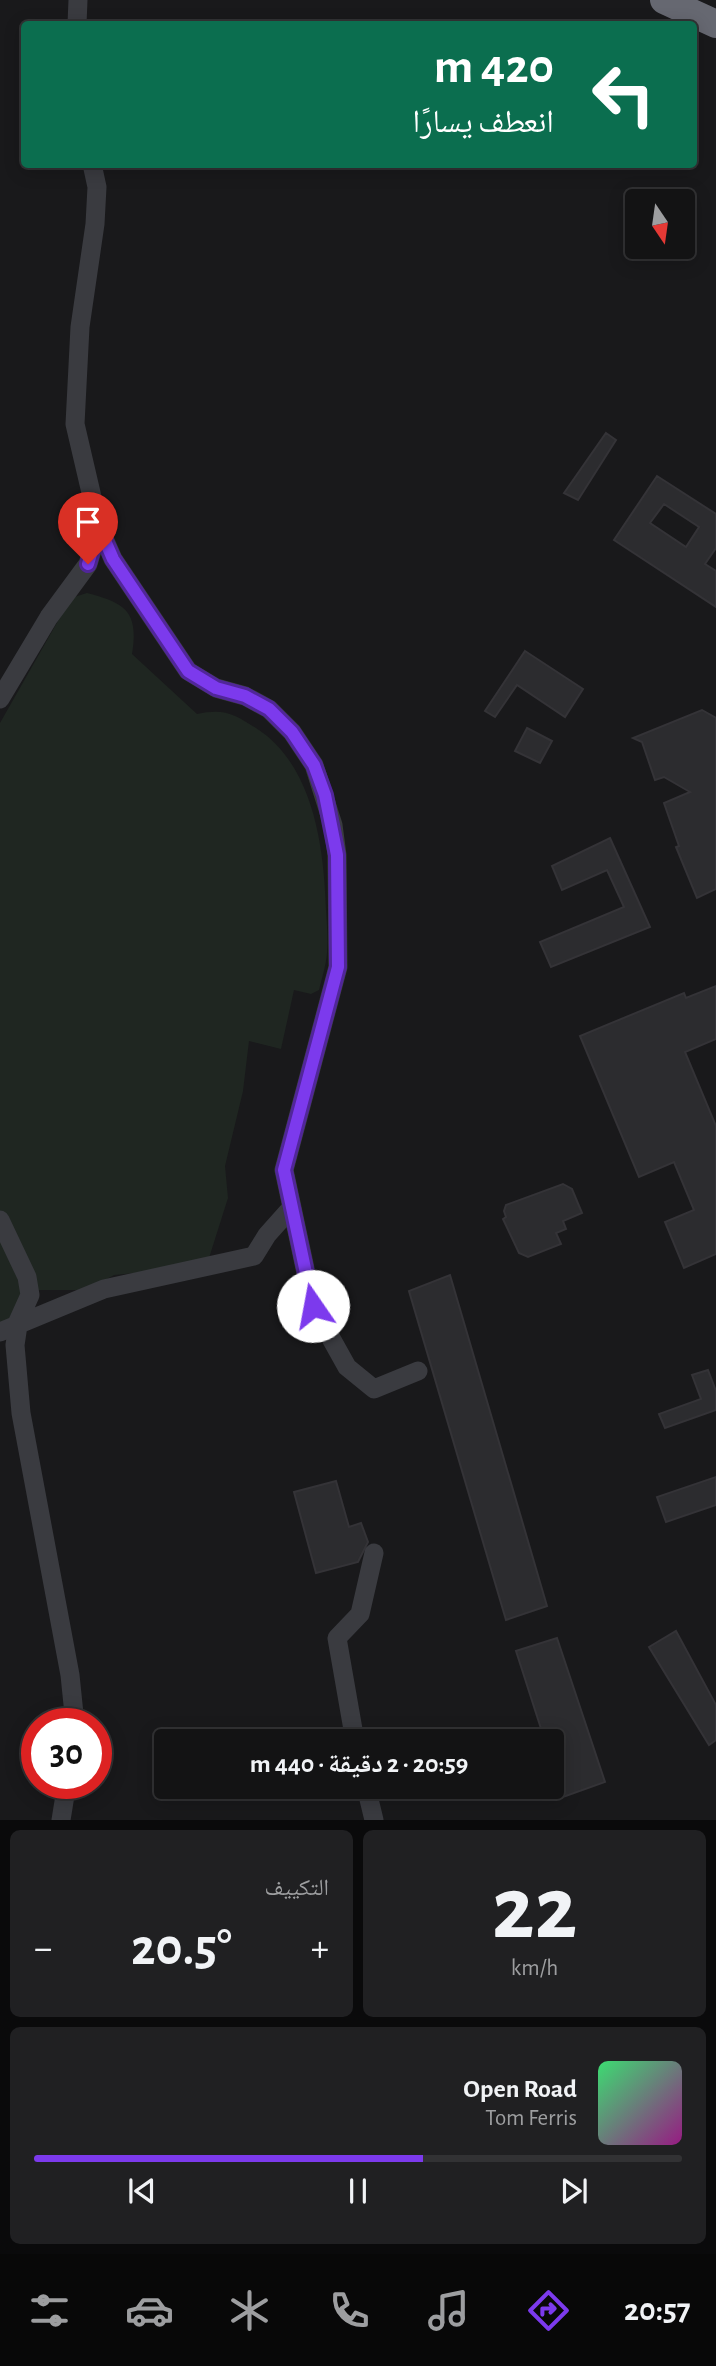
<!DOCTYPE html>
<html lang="ar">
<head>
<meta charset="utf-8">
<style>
  :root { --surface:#131314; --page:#202022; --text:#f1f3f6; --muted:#9d9ea0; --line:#323234; --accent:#7c3aed }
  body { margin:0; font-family:"Alegreya Sans","Noto Naskh Arabic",sans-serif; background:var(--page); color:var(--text); direction:rtl; height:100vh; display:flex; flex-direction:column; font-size:26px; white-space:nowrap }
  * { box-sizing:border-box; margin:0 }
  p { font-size:23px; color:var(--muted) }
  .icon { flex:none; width:38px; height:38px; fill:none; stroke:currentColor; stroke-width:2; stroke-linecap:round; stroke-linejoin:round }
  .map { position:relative; height:1820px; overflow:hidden; direction:ltr }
  .panel { display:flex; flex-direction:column; gap:10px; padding:10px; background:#0a0a0b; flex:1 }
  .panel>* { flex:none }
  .guide { position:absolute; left:21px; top:21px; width:676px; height:147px; border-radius:7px; box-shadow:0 4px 18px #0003,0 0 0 2px var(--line); direction:rtl; background:#0b6e4f; color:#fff; overflow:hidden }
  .needle { width:46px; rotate:167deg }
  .buttons { position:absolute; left:625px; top:189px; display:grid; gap:14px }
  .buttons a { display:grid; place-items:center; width:70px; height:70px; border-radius:7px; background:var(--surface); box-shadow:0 4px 18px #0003,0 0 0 2px var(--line); font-size:35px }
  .speed { position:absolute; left:21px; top:1708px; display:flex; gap:14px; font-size:35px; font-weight:700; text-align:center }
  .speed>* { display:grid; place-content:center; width:91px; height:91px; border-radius:50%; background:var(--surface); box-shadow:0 4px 18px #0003,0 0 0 2px var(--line); line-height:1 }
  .speed .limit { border:10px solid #d22; background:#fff; color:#111 }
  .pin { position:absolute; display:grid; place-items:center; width:60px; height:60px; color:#fff; margin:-72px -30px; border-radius:50% 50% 50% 0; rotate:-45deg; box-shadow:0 0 7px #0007 }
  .pin .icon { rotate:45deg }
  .me { position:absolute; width:77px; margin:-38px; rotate:348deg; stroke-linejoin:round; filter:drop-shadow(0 0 5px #0008) }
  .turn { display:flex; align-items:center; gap:24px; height:147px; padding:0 28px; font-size:32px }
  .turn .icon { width:91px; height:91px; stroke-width:2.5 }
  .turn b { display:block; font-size:49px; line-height:60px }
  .big { font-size:52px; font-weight:700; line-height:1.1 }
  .panel .tile { flex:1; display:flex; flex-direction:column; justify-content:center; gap:10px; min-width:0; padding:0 24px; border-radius:10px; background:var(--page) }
  .panel .dial { align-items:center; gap:0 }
  .dial b { font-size:91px; line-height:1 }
  .song { display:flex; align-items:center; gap:21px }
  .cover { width:84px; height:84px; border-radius:10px; background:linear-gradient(135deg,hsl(140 70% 55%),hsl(310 70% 35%)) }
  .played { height:7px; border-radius:4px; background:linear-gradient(90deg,var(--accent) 60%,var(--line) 60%) }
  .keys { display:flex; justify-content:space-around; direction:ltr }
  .heat { display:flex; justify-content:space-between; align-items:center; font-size:38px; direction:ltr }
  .panel .tiles { flex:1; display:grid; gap:10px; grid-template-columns:1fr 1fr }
  .tile:last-child { grid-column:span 2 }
  .trip { position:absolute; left:154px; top:1729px; width:410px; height:70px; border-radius:7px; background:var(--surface); box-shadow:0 4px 18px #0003,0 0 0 2px var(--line); font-weight:700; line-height:70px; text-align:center; direction:rtl }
  .tab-bar { display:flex; height:112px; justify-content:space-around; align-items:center; background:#080808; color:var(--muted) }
  .tab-bar .icon { width:49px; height:49px }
  .tab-bar .selected { color:var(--accent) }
  .tab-bar b { font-size:32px; color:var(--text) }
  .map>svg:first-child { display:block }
  .green { fill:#1f2621 }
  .building { fill:#2c2c2f; stroke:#343337; stroke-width:2; fill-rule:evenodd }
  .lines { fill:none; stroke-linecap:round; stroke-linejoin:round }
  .minor { stroke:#3a3b40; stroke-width:19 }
  .highway { stroke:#666871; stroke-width:28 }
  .route-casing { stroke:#51269a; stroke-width:18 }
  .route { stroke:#7c3aed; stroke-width:12 }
</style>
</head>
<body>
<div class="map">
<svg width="716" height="1820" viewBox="0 0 716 1820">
  <rect width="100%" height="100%" fill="#19191b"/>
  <path class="green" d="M87,593C125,603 139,611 132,654L197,714C224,708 234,714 256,728C314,765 324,848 326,910C327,924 328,939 327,953C326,965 322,978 319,990L311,994L294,990L281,1049L249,1041L243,1091L225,1166L228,1198L209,1258L156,1271L114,1275L87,1290H36L0,1214V723L71,598Z
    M0,1241C15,1268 42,1306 0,1325Z"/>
  <path class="building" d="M606,433L616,440L578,500L564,493Z
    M657,476L716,514V548L705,564L716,571V607L614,540ZM664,504L699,527L686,547L650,523Z
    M525,651L583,689L565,717L517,685L495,717L485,711Z
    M702,710L716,718V889L697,898L676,847L679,846L664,803L690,792L664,777L655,780L642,742L633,738Z
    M527,728L552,741L540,763L515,751Z
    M610,838L650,927L551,967L540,942L624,907L607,870L562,890L552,866Z
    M716,986V1039L685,1052L716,1126V1254L684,1268L665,1222L694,1210L674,1162L639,1177L580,1036L684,993L686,998Z
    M563,1184L572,1189L582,1213L563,1221L566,1229L556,1233L561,1244L528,1257L519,1253L503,1219L506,1217L504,1211L506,1205Z
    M450,1275L547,1606L506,1620L409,1291Z
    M708,1370L716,1391V1410L665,1428L659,1414L701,1399L692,1375Z
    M716,1477V1505L666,1522L657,1497Z
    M336,1481L349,1527L361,1523L368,1542L358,1562L316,1573L294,1492Z
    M676,1631L716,1705V1740L709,1745L649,1647Z
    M557,1638L605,1782L563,1797L551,1761V1741H545L516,1651Z"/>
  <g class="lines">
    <path class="minor" d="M77,24L78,0
      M92,164L97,187L95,224L80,327L75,424L99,527L113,559L188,671L216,688L245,696L269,709L292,732L314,765L333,825L337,855L338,967L284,1170L313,1306L347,1367L374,1389L418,1371
      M0,699L49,617L88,564L99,527
      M0,1220L27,1277L30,1295L16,1326
      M18,1325L15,1345L21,1413L70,1675L75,1724
      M0,1332L104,1289L254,1256L267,1235L292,1207
      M355,1741L337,1638L360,1614L374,1553
      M366,1787L374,1820
      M61,1820L67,1783"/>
    <path class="highway" d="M664,0L716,24"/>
  </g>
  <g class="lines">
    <g class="route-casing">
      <path id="route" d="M88,564L99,527L113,559L188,671L216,688L245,696L269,709L292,732L314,765L325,795L337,855L338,967L284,1170L313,1306"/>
    </g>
    <use href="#route" class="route"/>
  </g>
</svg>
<div class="buttons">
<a><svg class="needle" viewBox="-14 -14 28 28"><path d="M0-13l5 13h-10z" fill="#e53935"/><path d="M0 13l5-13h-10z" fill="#9d9ea0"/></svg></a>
</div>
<div class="speed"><div class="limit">30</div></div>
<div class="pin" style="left:88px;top:564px;background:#d93025"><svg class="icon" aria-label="arrive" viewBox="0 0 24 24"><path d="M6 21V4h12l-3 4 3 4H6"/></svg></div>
<svg class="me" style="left:313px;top:1306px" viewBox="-20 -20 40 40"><circle r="19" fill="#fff"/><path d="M0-13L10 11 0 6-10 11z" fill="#7c3aed"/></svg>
<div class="trip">20:59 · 2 دقيقة · 440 m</div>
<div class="guide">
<div class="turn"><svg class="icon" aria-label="left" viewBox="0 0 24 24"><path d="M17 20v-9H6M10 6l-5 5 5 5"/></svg><div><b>420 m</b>انعطف يسارًا</div></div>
</div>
</div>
<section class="panel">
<div class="tiles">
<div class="tile dial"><b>22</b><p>km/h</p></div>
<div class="tile"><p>التكييف</p>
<div class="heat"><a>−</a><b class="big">20.5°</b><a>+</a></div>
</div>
<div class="tile">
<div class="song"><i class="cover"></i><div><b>Open Road</b><p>Tom Ferris</p></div></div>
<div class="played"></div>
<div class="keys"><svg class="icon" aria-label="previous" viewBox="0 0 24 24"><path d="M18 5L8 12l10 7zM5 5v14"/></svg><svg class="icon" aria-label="pause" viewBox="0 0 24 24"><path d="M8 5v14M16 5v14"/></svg><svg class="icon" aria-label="next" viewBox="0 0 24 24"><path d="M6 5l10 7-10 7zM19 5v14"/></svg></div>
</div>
</div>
</section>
<nav class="tab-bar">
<b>20:57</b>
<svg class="icon selected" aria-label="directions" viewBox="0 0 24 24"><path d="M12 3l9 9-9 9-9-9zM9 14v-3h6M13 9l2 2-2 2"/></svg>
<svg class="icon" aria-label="music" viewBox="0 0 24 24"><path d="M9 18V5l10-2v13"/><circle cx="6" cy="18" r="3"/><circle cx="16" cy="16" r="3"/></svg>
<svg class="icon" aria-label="phone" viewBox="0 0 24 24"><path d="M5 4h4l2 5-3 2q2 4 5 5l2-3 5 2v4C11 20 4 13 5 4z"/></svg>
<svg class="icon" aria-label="climate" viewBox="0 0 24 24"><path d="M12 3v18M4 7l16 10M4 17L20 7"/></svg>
<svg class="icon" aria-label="car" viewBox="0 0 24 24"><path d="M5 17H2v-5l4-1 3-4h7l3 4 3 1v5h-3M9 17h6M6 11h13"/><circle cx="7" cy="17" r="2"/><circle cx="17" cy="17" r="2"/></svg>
<svg class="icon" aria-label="filters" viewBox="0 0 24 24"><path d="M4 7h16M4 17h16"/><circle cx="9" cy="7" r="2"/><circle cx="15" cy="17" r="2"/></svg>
</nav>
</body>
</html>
